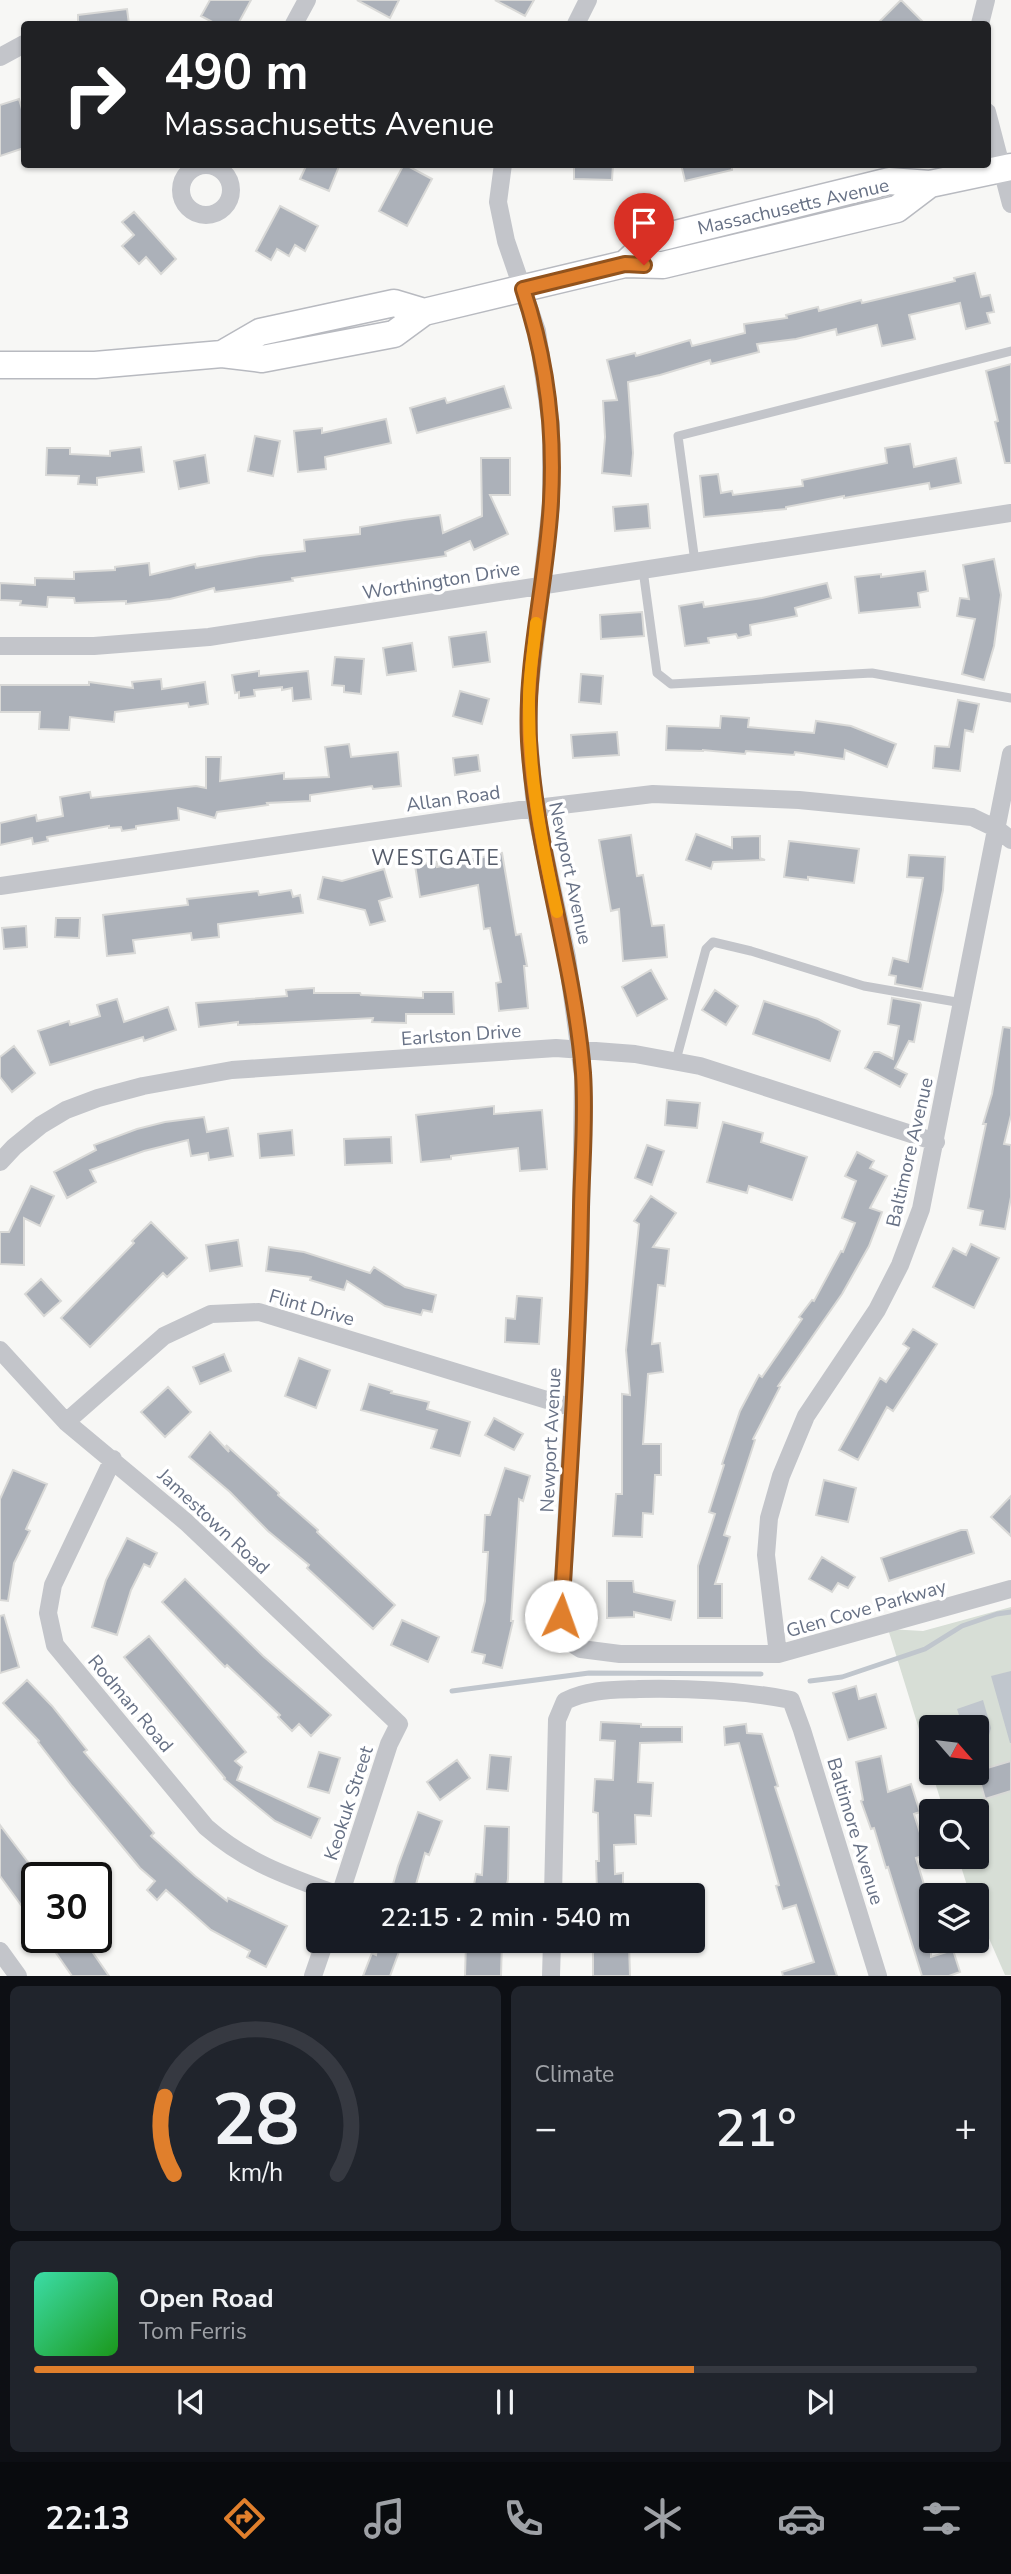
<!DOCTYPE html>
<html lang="en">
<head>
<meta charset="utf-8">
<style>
  :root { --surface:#171b24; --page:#20242c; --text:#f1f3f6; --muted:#9ea1a6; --line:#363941; --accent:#e07f2c }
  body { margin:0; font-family:"Nunito Sans",sans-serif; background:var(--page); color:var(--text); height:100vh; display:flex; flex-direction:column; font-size:26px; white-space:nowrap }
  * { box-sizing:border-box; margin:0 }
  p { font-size:23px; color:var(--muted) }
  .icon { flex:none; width:38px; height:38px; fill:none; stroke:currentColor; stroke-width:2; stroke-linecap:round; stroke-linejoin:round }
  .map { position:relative; height:1976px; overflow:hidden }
  .side { display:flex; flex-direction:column; gap:10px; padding:10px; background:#0d0f14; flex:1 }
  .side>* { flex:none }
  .hud { position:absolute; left:21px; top:21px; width:970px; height:147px; border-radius:7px; box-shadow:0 2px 5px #0004; background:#202124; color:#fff; overflow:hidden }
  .needle { width:46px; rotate:118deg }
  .tools { position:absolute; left:919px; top:1715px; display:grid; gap:14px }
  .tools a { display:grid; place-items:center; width:70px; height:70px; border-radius:7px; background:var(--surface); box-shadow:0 2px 5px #0004; font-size:35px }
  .speed { position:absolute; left:21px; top:1862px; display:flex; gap:14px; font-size:35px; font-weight:700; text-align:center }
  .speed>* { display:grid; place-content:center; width:91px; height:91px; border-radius:50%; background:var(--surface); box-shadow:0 2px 5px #0004; line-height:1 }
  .speed .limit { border:4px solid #111; border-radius:10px; background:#fff; color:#111 }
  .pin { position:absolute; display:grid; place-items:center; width:60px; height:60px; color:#fff; margin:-72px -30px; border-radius:50% 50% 50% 0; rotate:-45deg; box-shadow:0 0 7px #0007 }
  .pin .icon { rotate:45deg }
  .me { position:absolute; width:77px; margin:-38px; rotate:3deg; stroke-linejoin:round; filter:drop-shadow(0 0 5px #0008) }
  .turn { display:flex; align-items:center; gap:24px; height:147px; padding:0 28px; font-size:32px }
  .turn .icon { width:91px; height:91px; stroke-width:2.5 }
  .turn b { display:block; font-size:49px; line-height:60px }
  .big { font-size:52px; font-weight:600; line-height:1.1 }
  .side .widget { flex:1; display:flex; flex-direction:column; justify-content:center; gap:10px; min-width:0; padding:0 24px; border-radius:10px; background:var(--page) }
  .side .dial { align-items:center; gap:0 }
  .dial svg { height:182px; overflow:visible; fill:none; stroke:var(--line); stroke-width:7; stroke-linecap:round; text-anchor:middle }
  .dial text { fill:var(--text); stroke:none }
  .song { display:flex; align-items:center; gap:21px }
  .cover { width:84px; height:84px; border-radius:10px; background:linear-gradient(135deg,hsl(160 70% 55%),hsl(120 70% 35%)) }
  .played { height:7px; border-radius:4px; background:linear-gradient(90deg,var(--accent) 70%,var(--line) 70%) }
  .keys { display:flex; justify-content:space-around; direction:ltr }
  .heat { display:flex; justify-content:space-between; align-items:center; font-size:38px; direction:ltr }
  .side .tiles { flex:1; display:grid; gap:10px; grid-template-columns:1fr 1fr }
  .widget:last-child { grid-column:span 2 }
  .trip { position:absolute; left:306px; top:1883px; width:399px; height:70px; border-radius:7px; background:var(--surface); box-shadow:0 2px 5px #0004; font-weight:600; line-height:70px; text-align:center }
  .menu { display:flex; height:112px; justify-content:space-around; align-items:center; background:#090b0e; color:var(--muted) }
  .menu .icon { width:49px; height:49px }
  .menu .active { color:var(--accent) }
  .menu b { font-size:32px; color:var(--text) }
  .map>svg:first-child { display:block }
  .green { fill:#d7ded6 }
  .water { fill:#c0c6cd }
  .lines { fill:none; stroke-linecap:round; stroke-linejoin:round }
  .stream { stroke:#c0c6cd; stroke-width:5 }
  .building { fill:#acb1b9; stroke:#d9d9d7; stroke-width:2 }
  .secondary-casing { stroke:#b8bac0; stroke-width:29 }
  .service { stroke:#c3c5ca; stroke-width:9 }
  .minor { stroke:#c3c5ca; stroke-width:18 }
  .secondary { stroke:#fff; stroke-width:26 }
  .route-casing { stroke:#92531d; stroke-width:18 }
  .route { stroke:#e07f2c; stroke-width:12 }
  .slow { stroke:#f59e0b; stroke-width:12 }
  .labels { text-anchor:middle; stroke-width:7; stroke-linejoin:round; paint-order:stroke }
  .street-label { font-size:19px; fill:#677185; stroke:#fff }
  .neighbourhood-label { font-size:21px; letter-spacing:2px; fill:#555c6a; stroke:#fff }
</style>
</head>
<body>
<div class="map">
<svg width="1011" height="1976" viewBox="0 0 1011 1976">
  <rect width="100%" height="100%" fill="#f7f7f5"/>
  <path class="green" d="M1011,1607V1975H1005L977,1911L976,1895H970L958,1857H976V1811H944L932,1773H976V1727H931V1768L888,1629L923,1631Z"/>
  <path class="water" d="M1011,1671V1743H1010L991,1676Z
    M983,1700L991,1728L984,1753L977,1755L976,1727H963L957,1709Z"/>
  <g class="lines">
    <path class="stream" d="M810,1681L842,1677L925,1649L962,1626L997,1614L1011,1612
      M452,1691L589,1673L761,1674"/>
  </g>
  <path class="building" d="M210,0H251L238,24H216L201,16Z
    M357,0H399L390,18Z
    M495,0H534L525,16Z
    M901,0L925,24H877Z
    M127,9L129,24H78V15Z
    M19,99L24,116V148L0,156V105Z
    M307,164H340L329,191L300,179Z
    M404,164L432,179L407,226L379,211Z
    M574,164H613L612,180L574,179Z
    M681,164H732V170L685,181Z
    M280,206L318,226L305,251L295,245L289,256L277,249L271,260L256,251Z
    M134,212L176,259L161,274L146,257L139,264L122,246L134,235L122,222Z
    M975,273L981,297L990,295L994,312L987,313L990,323L966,329L960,303L909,315L915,339L882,346L877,325L837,335L836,329L796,339L757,344L759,352L711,364L710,360L660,375L628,382L633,453L631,476L602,473L605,437L603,401L617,400L607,360L635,353L636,356L690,340L692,346L745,333L744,324L787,318L786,315L818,307L819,311L861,300L862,303L955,281L954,278Z
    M1011,364V463H1005L995,422L998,421L986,371Z
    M504,386L511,408L417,433L410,408L445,398L447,403Z
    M386,419L391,443L325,457L326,469L298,472L294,431L322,428V433Z
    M255,436L280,441L273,476L248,471Z
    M910,444L914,467L956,458L961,483L930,489L929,483L844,498V496L786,507V509L704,517L700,476L718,474L721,493L732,491L733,495L803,486L802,480L887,463L885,448Z
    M141,447L144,472L97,478V485L78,484L79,476L46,475L47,448H70V454L110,456V451Z
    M205,455L209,483L179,489L174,461Z
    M481,458H510V495H490L508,534L474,550L470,541L445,552L446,556L292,578L293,581L215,592L214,588L170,599L126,604V601L75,603L74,598L48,597L47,607L20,605L21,601L0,600V583L35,585V578L74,579V572L115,570V567L149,563L150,575L195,564L196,568L260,556L305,551L304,540L360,534V527L404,520L440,515L443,533L482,516Z
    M648,504L650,528L615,531L613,507Z
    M994,559L1001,595L994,646L984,680L962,674L975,619L957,616L960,598L969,599L963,565Z
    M925,571L928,591L918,593L920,607L859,613L855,577L881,574V577Z
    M827,583L831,598L795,608L797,616L750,625L751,635L738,638L736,634L708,638L709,643L685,646L679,606L703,602L704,607L762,598Z
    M642,612L644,636L601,639L600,615Z
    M486,632L490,662L453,667L449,637Z
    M412,643L416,671L387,675L383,648Z
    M335,657L364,659L361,694L344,692V686L332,685Z
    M259,671V676L308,671L311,699L293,701L292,688L282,690V687L254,690L255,696L239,698V692L235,693L232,675Z
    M581,674L603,676L601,704L579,702Z
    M161,679L162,689L205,682L208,704L189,707L188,703L115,712L114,722L70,717L69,730L39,729L40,712H0V685H89V682L133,688L132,682Z
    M460,691L489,699L482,724L453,716Z
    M958,700L979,704L973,732L965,730L960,771L933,768L935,746L949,747Z
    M721,716L749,718L748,727L814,733L816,721L851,726L896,744L887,767L845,750L844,759L795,752L794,755L746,751L745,754L703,750V751L666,750L667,726L720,728Z
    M617,732L619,755L573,758L571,735Z
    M349,744L351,757L398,752L401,786L373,789L372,786L310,795V801L267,803L268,805L217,812L215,818L178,808L179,820L136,826V829L122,831L121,827L109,828V826L47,837L48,841L33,844L32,838L0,845V823L36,815L37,821L63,816L60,797L90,792L91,798L196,786L206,788V757H221L220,781L284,773V779L329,777L325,747Z
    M478,755L480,771L455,775L453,758Z
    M696,834L732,848V837L760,836V858L765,860L713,862L711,869L686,860Z
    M631,835L637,876L643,875L652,926L664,925L667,957L623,961L619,909L611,911L599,840Z
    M789,841L859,849L854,883L808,877V880L784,877Z
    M502,853L516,935L521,934L527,966H524L528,1008L499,1011L496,983L501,982L490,928L484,929L478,885L420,897L415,865L437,862V867Z
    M909,855L945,857L943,890L922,989L895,984L896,976L889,975L893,958L908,962L923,878L907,877Z
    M384,869L392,897L379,901L385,921L370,925L365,910L318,899L323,877L342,881Z
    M291,890L293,897L300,895L303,913L218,924L219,937L192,940L191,933L133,940L135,953L107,956L103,915L188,905L187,899L258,891L259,895Z
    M56,918H80L79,938L55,937Z
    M26,926L27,947L4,949L2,928Z
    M651,970L667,999L637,1016L622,987Z
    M314,988V993H360L361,995L423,998V992H453L454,1014H406V1023L372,1022L373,1018L238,1025V1022L199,1027L196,1003L287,996L286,990Z
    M715,990L738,1006L726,1025L702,1010Z
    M892,998L920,1003L921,1005L914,1042L909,1041L895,1068L907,1074L900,1087L865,1068L874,1052H879L893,1059L899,1026L888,1024Z
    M117,999L124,1022L168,1007L176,1030L144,1041L143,1037L50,1065L38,1031L69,1021L70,1025L100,1016L97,1005Z
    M764,1001L818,1019L840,1031L830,1061L753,1034Z
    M1003,1027L1011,1028V1115L1004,1144L1011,1145V1197L1005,1229L980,1225L983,1211L968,1208L986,1124H983L992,1094Z
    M14,1046L35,1073L12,1092L0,1077V1057Z
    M667,1100L700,1103L697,1128L665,1125Z
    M494,1106V1114L542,1110L547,1169L520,1171L518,1148L451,1156V1159L421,1162L416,1115Z
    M204,1117L207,1132L228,1128L233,1156L209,1160L208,1153L191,1156L188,1140L144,1151L90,1170L96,1182L67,1198L54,1172L96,1150L94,1145L137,1129L165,1122Z
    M723,1122L763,1133L761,1142L807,1157L792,1200L749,1186L747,1193L707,1182Z
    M292,1130L294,1155L260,1158L258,1134Z
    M391,1137L392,1163L345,1165L344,1139Z
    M647,1145L664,1151L652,1185L635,1178Z
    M857,1152L874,1161L870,1168L887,1176L870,1208L882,1212L869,1246L842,1294L778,1386L780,1387L753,1439L755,1440L724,1535L730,1537L715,1584H722V1618H698V1566L715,1514L709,1512L724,1465L722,1464L740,1411L759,1375L762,1377L802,1319L799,1317L812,1300L814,1301L841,1251L843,1252L855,1223L842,1218L856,1181L845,1176Z
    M31,1186L54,1196L40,1226L24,1218V1265L0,1264V1232H9Z
    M651,1196L676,1213L653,1247L669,1249L665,1286L658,1285L652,1344L660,1343L663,1372L648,1374L643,1444H661V1475H655L653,1514L643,1513L642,1537L613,1536L616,1494H622V1394L630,1395L626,1350L639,1224L634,1221Z
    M151,1222L187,1258L167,1277L163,1273L90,1347L61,1318L134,1243L132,1241Z
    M238,1240L242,1266L210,1271L206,1245Z
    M971,1244L999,1258L974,1308L933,1287L953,1248L966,1255Z
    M269,1247L304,1252L370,1273L374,1267L405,1287L436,1295L432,1312L423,1310L421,1315L385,1306L347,1281L344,1290L310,1280L311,1277L266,1271Z
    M41,1279L61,1301L44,1316L25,1294Z
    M517,1296L542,1298L539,1344L505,1342L506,1318L515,1319Z
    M913,1329L937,1344L893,1411L887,1407L858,1460L839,1450L880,1378L886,1382L909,1348L903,1344Z
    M224,1354L231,1371L200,1384L193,1367Z
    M299,1358L330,1370L316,1408L285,1396Z
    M369,1384L392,1391L391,1393L429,1402L427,1409L470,1422L460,1456L431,1448L437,1430L361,1410Z
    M168,1387L191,1412L165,1437L141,1412Z
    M494,1418L523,1434L514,1450L485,1435Z
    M210,1432L229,1452L226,1445L279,1493L278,1495L318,1530L317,1532L395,1605L373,1629L307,1568L309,1565L268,1531L230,1492L189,1457Z
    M505,1468L530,1476L523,1501L519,1499L511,1621H513L502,1668L483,1663L485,1655L472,1652L485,1601L488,1552H483L485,1515H490Z
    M13,1470L47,1484L26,1529L30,1531L14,1563L8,1601L0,1600V1499Z
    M824,1480L856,1488L848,1522L816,1515Z
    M1011,1496V1536L991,1517Z
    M961,1530H967L974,1553L889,1581L881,1558Z
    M127,1538L157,1553L150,1567L144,1564L131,1590L117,1635L92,1627L106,1580Z
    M822,1557L855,1577L848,1588L838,1583L832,1592L809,1579Z
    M185,1579L263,1656L331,1715L311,1736L299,1724L292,1731L278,1717L280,1715L227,1665L225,1667L162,1602Z
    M607,1581H633L634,1592L675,1601L671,1620L634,1612V1617L607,1618Z
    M4,1615L19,1667L0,1673V1616Z
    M402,1620L439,1637L428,1662L391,1645Z
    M149,1636L246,1752L235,1761L242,1767L237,1780L320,1818L311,1838L275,1821L224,1779L225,1778L124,1657Z
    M27,1680L52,1706L87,1750L84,1752L154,1833L151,1836L195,1876L227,1901L228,1898L287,1926L266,1967L247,1957L250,1951L211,1930L166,1890L157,1900L147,1890L155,1881L140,1868L72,1786L38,1742L39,1741L3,1703Z
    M856,1686L859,1699L876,1694L886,1728L848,1740L833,1693Z
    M601,1722L641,1724V1727H682V1742L640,1743L638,1782L653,1783L651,1816L635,1815L636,1844L614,1845L615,1874L623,1873V1890L597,1891L596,1861H599L598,1813L593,1812L595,1779L613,1780L615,1741L600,1740Z
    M746,1724L747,1733L762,1734L778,1786L775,1787L837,1976H783L782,1972L814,1962L796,1905L783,1909L776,1886L779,1885L739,1743L725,1745L724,1727Z
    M319,1752L340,1758L329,1793L308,1787Z
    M490,1755L511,1757L508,1791L487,1789Z
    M881,1756L888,1792L911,1784L920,1812L914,1814L927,1855L916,1858L931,1908V1957L953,1950L960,1972L949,1976H922L888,1867L886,1868L874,1828L871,1829L861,1801L863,1800L856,1762Z
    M457,1760L470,1778L440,1800L427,1782Z
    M1011,1761V1791L985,1799L977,1771Z
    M418,1812L442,1821L429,1855L425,1853L413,1895H390L398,1866Z
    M0,1825L37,1874V1927L0,1876Z
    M485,1826L509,1827L508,1879L505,1895H472L476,1874L482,1875Z
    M45,1937H82L109,1976H72Z
    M378,1941H403L390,1976H363L372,1953L376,1955Z
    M466,1941H502L501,1976H465Z
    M593,1944H629L630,1976H593Z"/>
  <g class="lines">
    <g class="secondary-casing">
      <path id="secondary" d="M625,264L651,240L889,181L930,184L1011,167
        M222,354L260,332L394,303L424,312
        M0,365H95L222,354L262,359L394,334L424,312L625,264L663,265L897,209L930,184"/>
    </g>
    <path class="service" d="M695,562L678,436L1011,351
      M643,570L657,673L671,684L872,673L1011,698
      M676,1060L706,949L713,942L751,951L864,986L962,1003"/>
    <path class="minor" d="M294,24L307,0
      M576,24L588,0
      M980,24L986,0
      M0,57L24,44
      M987,112L1011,204
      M503,164L498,202L506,241L537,331L551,425V504L529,695V740L535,808L567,957L583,1076L580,1282L561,1616L565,1639L581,1649L620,1654H778L1011,1589
      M181 190a25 25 0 1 1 50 0a25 25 0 1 1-50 0Z
      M0,646H94L209,637L1011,513
      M0,886L520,810L653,794L799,800L972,817L997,829L1011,840
      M0,1162L14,1147L41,1125L66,1110L98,1098L143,1086L232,1070L556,1048L635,1054L700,1066L936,1142
      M0,1350L66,1422L186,1522L399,1724L389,1744L340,1895
      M66,1422L164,1336L211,1314L259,1312L573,1408
      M113,1459L53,1585L48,1613L55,1645L206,1827C247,1863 289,1877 339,1895
      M778,1654L766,1555L769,1518L781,1476L806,1416L877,1310L900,1265L921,1209L1011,754
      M553,1895L557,1720L565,1701C589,1689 613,1690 639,1689C691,1688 740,1690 791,1700L802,1730L878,1976
      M0,1951L18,1976
      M313,1976L325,1941
      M551,1976L552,1941"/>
    <use href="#secondary" class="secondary"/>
  </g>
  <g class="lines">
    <g class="route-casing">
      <path id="route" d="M561,1616C569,1480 579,1343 581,1207C582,1163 586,1117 583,1073C574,960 536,854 529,741C525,660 547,581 551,501C555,429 546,357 523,289L625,264L644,265"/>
    </g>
    <use href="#route" class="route"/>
    <path class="slow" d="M536,623C534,648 529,673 529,698C528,772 541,841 557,912"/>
  </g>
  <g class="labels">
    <g class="street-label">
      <text transform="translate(793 206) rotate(-13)" y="7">Massachusetts Avenue</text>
      <text transform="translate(441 580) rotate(-9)" y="7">Worthington Drive</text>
      <text transform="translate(453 798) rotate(-8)" y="7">Allan Road</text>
      <text transform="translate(571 873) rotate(78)" y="7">Newport Avenue</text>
      <text transform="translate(461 1034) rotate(-4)" y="7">Earlston Drive</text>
      <text transform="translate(909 1152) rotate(-77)" y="7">Baltimore Avenue</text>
      <text transform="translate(312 1307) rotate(16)" y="7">Flint Drive</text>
      <text transform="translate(550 1440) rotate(-87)" y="7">Newport Avenue</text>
      <text transform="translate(214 1521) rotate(43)" y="7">Jamestown Road</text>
      <text transform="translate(866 1608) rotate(-16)" y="7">Glen Cove Parkway</text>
      <text transform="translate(131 1703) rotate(50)" y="7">Rodman Road</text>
      <text transform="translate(348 1803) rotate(-72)" y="7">Keokuk Street</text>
      <text transform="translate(856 1831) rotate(73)" y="7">Baltimore Avenue</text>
    </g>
    <g class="neighbourhood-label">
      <text x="436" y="865">WESTGATE</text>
    </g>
  </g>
</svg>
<div class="tools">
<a><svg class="needle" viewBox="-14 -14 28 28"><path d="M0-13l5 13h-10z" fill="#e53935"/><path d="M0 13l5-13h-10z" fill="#9ea1a6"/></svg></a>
<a><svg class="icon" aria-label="search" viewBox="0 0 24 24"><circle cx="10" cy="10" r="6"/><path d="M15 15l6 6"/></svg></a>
<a><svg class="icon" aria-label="layers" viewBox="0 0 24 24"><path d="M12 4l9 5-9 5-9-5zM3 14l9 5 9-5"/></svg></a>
</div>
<div class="speed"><div class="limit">30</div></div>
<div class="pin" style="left:644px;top:265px;background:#d93025"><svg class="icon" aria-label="arrive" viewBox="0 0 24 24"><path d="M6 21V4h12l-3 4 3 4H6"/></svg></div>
<svg class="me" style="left:561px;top:1616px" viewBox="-20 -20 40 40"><circle r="19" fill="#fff"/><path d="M0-13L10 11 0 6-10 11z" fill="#e07f2c"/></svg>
<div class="trip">22:15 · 2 min · 540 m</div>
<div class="hud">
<div class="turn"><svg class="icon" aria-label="right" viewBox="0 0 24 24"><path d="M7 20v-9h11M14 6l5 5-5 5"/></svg><div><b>490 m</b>Massachusetts Avenue</div></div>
</div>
</div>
<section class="side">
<div class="tiles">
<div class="widget dial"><svg viewBox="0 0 100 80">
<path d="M14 69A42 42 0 1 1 86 69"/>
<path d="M14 69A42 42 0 0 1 10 35" stroke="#e07f2c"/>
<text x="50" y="56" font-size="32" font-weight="700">28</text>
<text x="50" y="72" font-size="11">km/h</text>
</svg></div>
<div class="widget"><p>Climate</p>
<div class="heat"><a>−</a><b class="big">21°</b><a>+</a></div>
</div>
<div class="widget">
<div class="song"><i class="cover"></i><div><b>Open Road</b><p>Tom Ferris</p></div></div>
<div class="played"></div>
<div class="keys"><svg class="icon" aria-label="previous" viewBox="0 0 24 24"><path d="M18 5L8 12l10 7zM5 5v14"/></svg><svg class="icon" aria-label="pause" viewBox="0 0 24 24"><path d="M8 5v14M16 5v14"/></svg><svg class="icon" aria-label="next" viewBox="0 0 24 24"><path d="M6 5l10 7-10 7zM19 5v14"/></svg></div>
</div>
</div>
</section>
<nav class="menu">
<b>22:13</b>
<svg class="icon active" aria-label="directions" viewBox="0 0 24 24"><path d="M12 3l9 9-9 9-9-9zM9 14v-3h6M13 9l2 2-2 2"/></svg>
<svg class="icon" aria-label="music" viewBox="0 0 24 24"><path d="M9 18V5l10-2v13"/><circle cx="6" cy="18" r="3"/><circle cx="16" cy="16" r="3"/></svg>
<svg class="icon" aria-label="phone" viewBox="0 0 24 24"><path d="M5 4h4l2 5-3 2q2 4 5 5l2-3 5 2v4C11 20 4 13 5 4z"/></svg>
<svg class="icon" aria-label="climate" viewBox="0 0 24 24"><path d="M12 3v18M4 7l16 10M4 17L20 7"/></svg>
<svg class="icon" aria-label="car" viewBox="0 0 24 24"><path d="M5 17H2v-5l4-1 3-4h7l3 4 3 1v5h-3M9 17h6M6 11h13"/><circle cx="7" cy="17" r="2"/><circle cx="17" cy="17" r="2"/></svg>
<svg class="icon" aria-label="filters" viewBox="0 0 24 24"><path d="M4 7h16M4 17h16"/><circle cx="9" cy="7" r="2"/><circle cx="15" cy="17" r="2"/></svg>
</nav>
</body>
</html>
